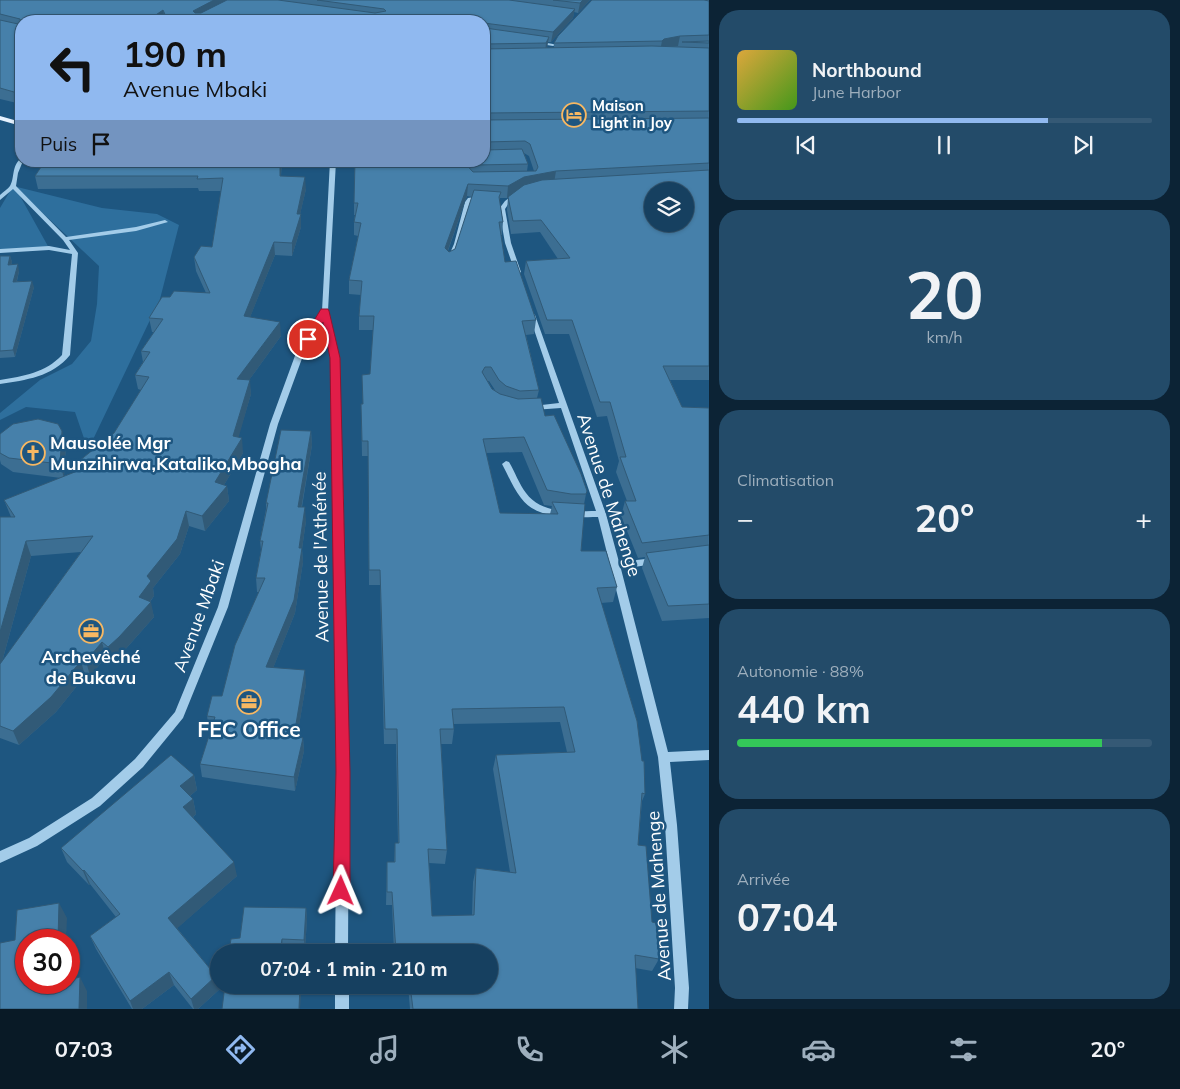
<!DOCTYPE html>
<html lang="fr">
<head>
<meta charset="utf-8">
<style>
  :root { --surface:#164060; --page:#234b69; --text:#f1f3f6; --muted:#9eafbd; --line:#355975; --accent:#90b9f0 }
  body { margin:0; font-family:Mulish,sans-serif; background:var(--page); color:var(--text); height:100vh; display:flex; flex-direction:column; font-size:19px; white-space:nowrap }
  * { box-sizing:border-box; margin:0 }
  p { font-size:16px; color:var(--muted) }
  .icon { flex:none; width:28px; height:28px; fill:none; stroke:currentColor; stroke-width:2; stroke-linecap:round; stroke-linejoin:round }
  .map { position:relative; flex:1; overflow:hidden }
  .panel { display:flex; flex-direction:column; gap:10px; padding:10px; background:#0c2335; width:471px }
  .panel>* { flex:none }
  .banner { position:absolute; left:15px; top:15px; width:475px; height:152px; border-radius:20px; box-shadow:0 1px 4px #0004,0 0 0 1px var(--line); background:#90b9f0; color:#111; overflow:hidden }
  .tools { position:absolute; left:644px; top:182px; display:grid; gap:10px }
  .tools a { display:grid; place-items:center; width:50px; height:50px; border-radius:50%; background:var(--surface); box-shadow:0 1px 4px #0004,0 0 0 1px var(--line); font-size:25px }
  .speed { position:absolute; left:15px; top:929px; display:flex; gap:10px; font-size:25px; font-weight:700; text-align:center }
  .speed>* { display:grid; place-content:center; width:65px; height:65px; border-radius:50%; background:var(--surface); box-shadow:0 1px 4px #0004,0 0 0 1px var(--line); line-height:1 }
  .speed .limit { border:8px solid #d22; background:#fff; color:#111 }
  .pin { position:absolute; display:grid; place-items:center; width:42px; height:42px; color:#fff; margin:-21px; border:2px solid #fff; border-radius:50%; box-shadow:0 1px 5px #0007 }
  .me { position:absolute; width:55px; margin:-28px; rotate:1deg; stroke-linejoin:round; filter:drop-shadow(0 0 4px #0008) }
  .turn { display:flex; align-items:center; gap:18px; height:105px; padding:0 25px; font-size:22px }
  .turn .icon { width:65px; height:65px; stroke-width:2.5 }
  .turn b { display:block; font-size:35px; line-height:42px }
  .then { display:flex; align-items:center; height:48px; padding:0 25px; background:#0003; gap:10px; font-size:19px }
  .big { font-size:38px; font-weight:700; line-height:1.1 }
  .panel .widget { flex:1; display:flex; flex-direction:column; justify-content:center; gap:8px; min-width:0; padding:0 18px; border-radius:20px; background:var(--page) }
  .panel .dial { align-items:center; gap:0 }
  .dial b { font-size:65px; line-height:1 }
  .song { display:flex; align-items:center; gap:15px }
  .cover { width:60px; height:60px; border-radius:8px; background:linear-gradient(135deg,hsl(40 70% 55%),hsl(100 70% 35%)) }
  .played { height:5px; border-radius:2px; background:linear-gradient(90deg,var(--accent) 75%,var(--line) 75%) }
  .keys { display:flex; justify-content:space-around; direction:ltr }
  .heat { display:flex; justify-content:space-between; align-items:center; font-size:28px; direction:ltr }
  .charge { height:8px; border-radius:4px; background:linear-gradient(90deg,#34c759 88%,var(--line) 0) }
  .trip { position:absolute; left:210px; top:944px; width:288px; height:50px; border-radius:25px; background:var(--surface); box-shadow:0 1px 4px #0004,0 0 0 1px var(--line); font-weight:700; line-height:50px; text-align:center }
  .menu { display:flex; height:80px; justify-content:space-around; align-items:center; background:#091a26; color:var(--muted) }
  .menu .icon { width:35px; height:35px }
  .menu .on { color:var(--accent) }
  .menu b { font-size:22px; color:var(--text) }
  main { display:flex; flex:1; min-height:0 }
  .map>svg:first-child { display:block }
  .green { fill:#2e6f9d }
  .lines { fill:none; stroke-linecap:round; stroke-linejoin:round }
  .minor { fill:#a3cce9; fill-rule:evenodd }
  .major { fill:#e6f2fe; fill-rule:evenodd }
  .wall { fill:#3c6e92; fill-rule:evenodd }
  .shaded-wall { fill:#315a77 }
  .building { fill:#4680aa; stroke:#315a77; fill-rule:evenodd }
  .route { fill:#e11d48; stroke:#92132f }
  .labels { text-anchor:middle; stroke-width:5; stroke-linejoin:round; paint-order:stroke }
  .far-poi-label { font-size:15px; font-weight:bold; fill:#fff; stroke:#1e5680; text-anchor:start }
  .poi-label { font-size:18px; font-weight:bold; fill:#fff; stroke:#1e5680; text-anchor:start }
  .street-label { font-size:18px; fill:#fff; stroke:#1e5680 }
  .near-poi-label { font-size:21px; font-weight:bold; fill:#fff; stroke:#1e5680 }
</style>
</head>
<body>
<main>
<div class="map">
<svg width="709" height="1009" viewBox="0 0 709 1009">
  <rect width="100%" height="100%" fill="#1e5680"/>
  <path class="green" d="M13,186L102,208L157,214L179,225L160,299L88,450L75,412L26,407L0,420V413L40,380L72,364L91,341L97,304L99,266L15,187L49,248L0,251V208Z"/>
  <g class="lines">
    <path class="minor" d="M536,41L553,44L555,45L553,46L535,43Z
      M21,158V161H23L18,173L16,186L66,237L136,227L165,220L168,222L136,231L69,240L78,253L70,355C52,377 26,380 0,384V380C24,376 45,373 62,355L72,254L49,250L0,253V249L49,246L70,250L63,240L13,189L0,200V195C3,192 8,189 10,186C15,178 11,167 21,158Z
      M330,161H336L328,311L339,358L343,488L349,772L348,952H335L337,772L335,488L331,358L323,320L304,353L278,424L228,607L183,718L143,767L100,806L37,846L0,863V851L29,838L92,798L135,759L175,712L218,607L270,424L296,353L322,311Z
      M516,193L519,195L518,196L509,203L505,209L511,243L521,272L518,274L515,272L505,243L499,209L505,201Z
      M482,196L485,198L484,199L472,201L471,202L460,244L452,261H448L447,260L454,244L465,202L468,198Z
      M532,313L535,315L606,514L619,562L654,558L657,559L659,561L657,563L654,564L621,569L668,752L709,750V760L670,762L677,825L689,988L688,1009H674L675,988L665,825L658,757L598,517C573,517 538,521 521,498C513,488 508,475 502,464L506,461L509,462C515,472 519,484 526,493C542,515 573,511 596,511L561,408L533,410L529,408L533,406L559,403L529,315Z
      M335,985H349V1009H335Z"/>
    <path class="major" d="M0,116L21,122V126L0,120Z"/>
  </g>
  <path class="wall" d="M0,0H590L578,13L574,12L573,18L551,42H548L547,48H554V43L592,0H709V380H670L682,407L709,408V618L662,621L642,568L645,557L638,558L621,516L625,501H627L616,472L619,461L607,416L597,417L569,334H545L524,274L526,261L558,259L540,232L511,234L507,210L508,197L507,198H500V203L503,222L502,235H501L505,262L536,320L534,334L526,335L539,390L537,398L545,416L586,494L584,504L581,551L617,587L613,602L601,603L645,794L642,801L638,845L652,922L659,959L652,971L635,968L638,1009H410L408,985H489V952H394L392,905H386L387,862H394L395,843H398L396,744H384L380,585H369L368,456H362L361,404H363L362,375L370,374L373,330H359V316L361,295L349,294V280L358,236L354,235V222L355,215H354V203L355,161H484V21H165V19L21,21V104L0,99ZM524,153L529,156L534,171H527L528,164ZM467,196L472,197L455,249L449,252L448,251ZM488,381H489L495,390L492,389ZM522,452L544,505L552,506L550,514L500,513L486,453ZM560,722L567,752L496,755L493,769L510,872L476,868L473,882L472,915L432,916L429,863L445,864L447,850L441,744H452L454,729V724Z
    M45,161H282L281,176L306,189L300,214L301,227L292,256L275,255L250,317L281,336L249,380L251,394L238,437L243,453L224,485L227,486L229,501L205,531L189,526L180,554L153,588L154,596L150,602L154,617L123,652L112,662L106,657L90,676H85L56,712L19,745L0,738V517H11L4,500L61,478L13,472L1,464L0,460V434L66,445L64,476L76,472L74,465L114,433L141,390L138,389L135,375L143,362L141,351L154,332H152L149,318L170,297L206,293L196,271L194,257L212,247L221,191H199L198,188L38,189L35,176ZM81,552L2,662L31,556Z
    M0,256H10L12,262L11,265L19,271L17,281L34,287L15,357L0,358Z
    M311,431L312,445L302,507L306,521L302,549L303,562L295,613L273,668L306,684L297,737L303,738L304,751L295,791L202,777L200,764L211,730H209L207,716L222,696L259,592H257L256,578L261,550L260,541L266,509V503Z
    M194,775L197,790L190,796L193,799L196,814L193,817L237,876L177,928L216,976L220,989L198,1009H193L174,985L142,1009H132L96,949L90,936L116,917L90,884L89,885L67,862L61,848Z
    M306,908L307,919L305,950H283V952H229L240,938Z"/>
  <path class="shaded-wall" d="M214,0H228L194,21L193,11Z
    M583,0H590L578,13L580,3Z
    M575,9L573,18L551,42L553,32Z
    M163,10L165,19L162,21H147Z
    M680,36L678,46L662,49L660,51L662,41L664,39Z
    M549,37L547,47L545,53L546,43Z
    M280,161H282L280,188Z
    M556,171L554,183L523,189L507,198L508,186L524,177Z
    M305,177L306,189L299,219L301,214V227L292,256V243L297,214Z
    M468,184L467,196L444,261L445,248Z
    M274,242L275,255L245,330L244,316Z
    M10,256L12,262L9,271L8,265Z
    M18,264L19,271L15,288L13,282Z
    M32,281L34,287L15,357L13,350Z
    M280,322L281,336L239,394L237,379Z
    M250,380L251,394L235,450L242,438L243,453L217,497L215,482L233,436Z
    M62,431L66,445L64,478L60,464Z
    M311,431L312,445L299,521L298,507Z
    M227,486L229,501L205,531L202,516Z
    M305,507L306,521L302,549L303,562L295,613L268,681L266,667L299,548Z
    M186,511L189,526L180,554L153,588L154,596L145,608L151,602L154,617L123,652L112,662L108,647L139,597L147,576Z
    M26,541L31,556L0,669V632Z
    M102,642L106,657L90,676L86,661Z
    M81,661L85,676L56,712L19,745L13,731Z
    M305,670L306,684L295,750L294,736Z
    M303,738L304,751L295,791L294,777Z
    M194,775L197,790L184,801L180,786Z
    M193,799L196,814L187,822L183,807Z
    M234,862L237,876L173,932L168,918Z
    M84,870L90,884L89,885L83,871Z
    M59,903L67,918L66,940H58Z
    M306,908L307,919L305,950L304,940Z
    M282,939L283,950V952H280Z
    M169,972L174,985L142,1009H133L130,1001Z
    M216,976L220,989L198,1009H194L191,999Z
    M80,977L87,991V1009H79Z
    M300,985L301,995L300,1009H299Z"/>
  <path class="building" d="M0,0H214L193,11L195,13H201L227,0H278L375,13L386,11L384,9L317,0H509L575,9L553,32L484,23V21H168L163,10L147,21H21V94L0,88V20L18,24L21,22L20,19L0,14Z
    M553,0H583L580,3Z
    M592,0H704L709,1V35L680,36L664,39L662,41L554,43L558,36Z
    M484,23L485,28L549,37L546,43L485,44L484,48Z
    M709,41V43L682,42Z
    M652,46L709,48V111L485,113L484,120L709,118V163L556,171L524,177L508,186L468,184L445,248L449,252L455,249L474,190L501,192L499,197L503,222H499L505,262L516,261L536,320L522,321L539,390L520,391L506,386L499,380L491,367H485L482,372L492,389L500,394L518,399L541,398L545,416L554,415L581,474L587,491L586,494H571L547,490L524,437L483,439L500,513L558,514L552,502L585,504L581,551H606L617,587L597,588L637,721L642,761H644L645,794L642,793L638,845L646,846L652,922L656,923L659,959L635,955L638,1009H413L410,985H489V952H396L392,892H387V862H395V843H399L397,729H385L380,570H369L368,441H362L361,404H363L362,375L370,374L374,316H359L362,281L349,280L361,223L354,222L358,203H354L355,161H463L473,172L536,171L538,167L530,144L525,141L485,142L484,146V49ZM564,707L575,752L496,755L516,873L476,868L474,915L432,916L428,849L447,850L440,729H454L452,709Z
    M484,148L485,150L522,149L528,164L476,165L473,161H484Z
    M45,161H280V176L305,177L297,214H301L292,243L274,242L244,316L280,322L237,379L250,380L233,436L242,438L215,482L227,486L202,516L186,511L177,539L147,576L151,581L139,597L151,602L119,637L108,647L102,642L86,661H81L51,697L13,731L0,726V664L93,536L26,541L0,632V517H15L4,500L90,466L74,465L114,433L149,377L135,375L150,352L141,351L163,319L149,318L162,297H170L174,291L210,293L194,257L201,246L212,247L223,178L197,179L198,176H35Z
    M709,170V366H663L682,407L709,408V535L642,543L625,501H636L620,457H626L610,402H600L572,320H547L526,261L570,258L541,220L513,221L508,197L524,185L542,180ZM652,191H685V224H652Z
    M0,256H10L8,265L18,264L13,282L32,281L13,350L0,351Z
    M38,419L58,424L62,431L60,464L9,458L0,453V434L13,424Z
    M281,430L311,431L298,507H305L299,548H302L294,600L266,667L305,670L294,736L303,738L294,777L200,764L215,717L207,716L212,696H222L235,645L265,578H256L263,541H260L268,503H266Z
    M709,545V604L668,606L646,553Z
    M171,755L194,775L180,786L193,799L183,807L234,862L168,918L216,976L191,999L169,972L130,1001L90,936L120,914L84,870L83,871L61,848Z
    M59,903L58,940H26V982H69V980L80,977L79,1009H0V943L15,940L17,910Z
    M244,907L306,908L304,940L282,939L280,952H229L231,939L240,938Z
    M225,985H300L299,1009H222Z"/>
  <path class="route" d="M321,309H328L329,311L340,358L350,772V891L347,897L341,899L336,897L333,891L336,772L330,358L323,322L311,341H305L303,339Z"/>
  <defs>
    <g id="hotel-ring" transform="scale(1.25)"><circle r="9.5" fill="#1e5680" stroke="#f8b862" stroke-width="1.5"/><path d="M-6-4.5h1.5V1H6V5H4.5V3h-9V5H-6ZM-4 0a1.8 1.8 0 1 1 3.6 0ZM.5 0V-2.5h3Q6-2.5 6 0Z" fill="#f8b862"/></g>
    <g id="church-ring" transform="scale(1.25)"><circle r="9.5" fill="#1e5680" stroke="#f8b862" stroke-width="1.5"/><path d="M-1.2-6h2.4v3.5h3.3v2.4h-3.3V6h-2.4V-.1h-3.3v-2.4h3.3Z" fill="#f8b862"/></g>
    <g id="office-ring" transform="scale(1.25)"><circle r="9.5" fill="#1e5680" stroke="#f8b862" stroke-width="1.5"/><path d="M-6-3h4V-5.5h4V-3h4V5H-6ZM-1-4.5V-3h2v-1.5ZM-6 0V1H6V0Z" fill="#f8b862"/></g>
  </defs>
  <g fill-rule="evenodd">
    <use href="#hotel-ring" x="574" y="115"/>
    <use href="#church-ring" x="33" y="453"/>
    <use href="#office-ring" x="91" y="631"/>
    <use href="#office-ring" x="249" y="702"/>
  </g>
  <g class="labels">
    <g class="far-poi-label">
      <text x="592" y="111">Maison<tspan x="592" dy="17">Light in Joy</tspan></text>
    </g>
    <g class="poi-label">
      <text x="50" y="449">Mausolée Mgr<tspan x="50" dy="21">Munzihirwa,Kataliko,Mbogha</tspan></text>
      <text x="91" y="663" text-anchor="middle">Archevêché<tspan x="91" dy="21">de Bukavu</tspan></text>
    </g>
    <g class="street-label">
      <text transform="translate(609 495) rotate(72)" y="6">Avenue de Mahenge</text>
      <text transform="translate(321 557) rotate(-91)" y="6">Avenue de l'Athénée</text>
      <text transform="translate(199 616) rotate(-70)" y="6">Avenue Mbaki</text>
      <text transform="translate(659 896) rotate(-94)" y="6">Avenue de Mahenge</text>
    </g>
    <g class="near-poi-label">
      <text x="249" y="737">FEC Office</text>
    </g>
  </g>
</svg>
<div class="tools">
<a><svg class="icon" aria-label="layers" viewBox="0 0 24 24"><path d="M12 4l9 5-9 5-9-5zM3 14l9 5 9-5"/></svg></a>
</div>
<div class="speed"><div class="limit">30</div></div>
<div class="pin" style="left:308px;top:339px;background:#d93025"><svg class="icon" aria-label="arrive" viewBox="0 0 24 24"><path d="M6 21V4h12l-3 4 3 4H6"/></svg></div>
<svg class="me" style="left:341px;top:891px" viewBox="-20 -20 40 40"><path d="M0-17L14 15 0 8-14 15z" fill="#e11d48" stroke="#fff" stroke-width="4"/></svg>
<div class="trip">07:04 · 1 min · 210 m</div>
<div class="banner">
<div class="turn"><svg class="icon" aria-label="left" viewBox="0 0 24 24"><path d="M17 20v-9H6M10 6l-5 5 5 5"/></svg><div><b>190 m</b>Avenue Mbaki</div></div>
<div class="then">Puis<svg class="icon" aria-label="arrive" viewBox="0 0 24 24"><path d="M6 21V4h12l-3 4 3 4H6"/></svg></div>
</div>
</div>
<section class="panel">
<div class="widget">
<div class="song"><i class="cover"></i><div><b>Northbound</b><p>June Harbor</p></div></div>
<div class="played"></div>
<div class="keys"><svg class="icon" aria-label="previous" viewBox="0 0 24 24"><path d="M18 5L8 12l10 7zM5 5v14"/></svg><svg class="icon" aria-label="pause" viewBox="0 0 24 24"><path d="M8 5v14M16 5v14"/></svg><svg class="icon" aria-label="next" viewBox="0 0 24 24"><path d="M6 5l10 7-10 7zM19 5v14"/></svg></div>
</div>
<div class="widget dial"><b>20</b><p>km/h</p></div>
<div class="widget"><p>Climatisation</p>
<div class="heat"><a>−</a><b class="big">20°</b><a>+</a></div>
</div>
<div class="widget"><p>Autonomie · 88%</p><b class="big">440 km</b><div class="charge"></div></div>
<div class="widget"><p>Arrivée</p><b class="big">07:04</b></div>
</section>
</main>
<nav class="menu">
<b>07:03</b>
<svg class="icon on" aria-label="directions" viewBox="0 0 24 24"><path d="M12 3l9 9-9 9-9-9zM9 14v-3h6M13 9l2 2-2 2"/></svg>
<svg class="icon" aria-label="music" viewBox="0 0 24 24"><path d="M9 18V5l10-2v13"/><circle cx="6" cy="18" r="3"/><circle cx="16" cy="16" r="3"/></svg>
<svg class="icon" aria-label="phone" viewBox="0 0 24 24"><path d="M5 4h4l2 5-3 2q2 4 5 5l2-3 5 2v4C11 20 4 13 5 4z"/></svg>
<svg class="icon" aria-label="climate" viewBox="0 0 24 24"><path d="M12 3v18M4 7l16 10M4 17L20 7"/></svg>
<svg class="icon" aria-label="car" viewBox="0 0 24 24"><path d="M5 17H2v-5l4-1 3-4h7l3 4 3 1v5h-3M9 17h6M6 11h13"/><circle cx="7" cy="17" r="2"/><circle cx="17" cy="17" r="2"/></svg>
<svg class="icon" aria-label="filters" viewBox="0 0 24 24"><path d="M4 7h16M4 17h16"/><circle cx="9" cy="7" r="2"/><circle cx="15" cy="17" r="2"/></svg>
<b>20°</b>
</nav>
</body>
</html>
